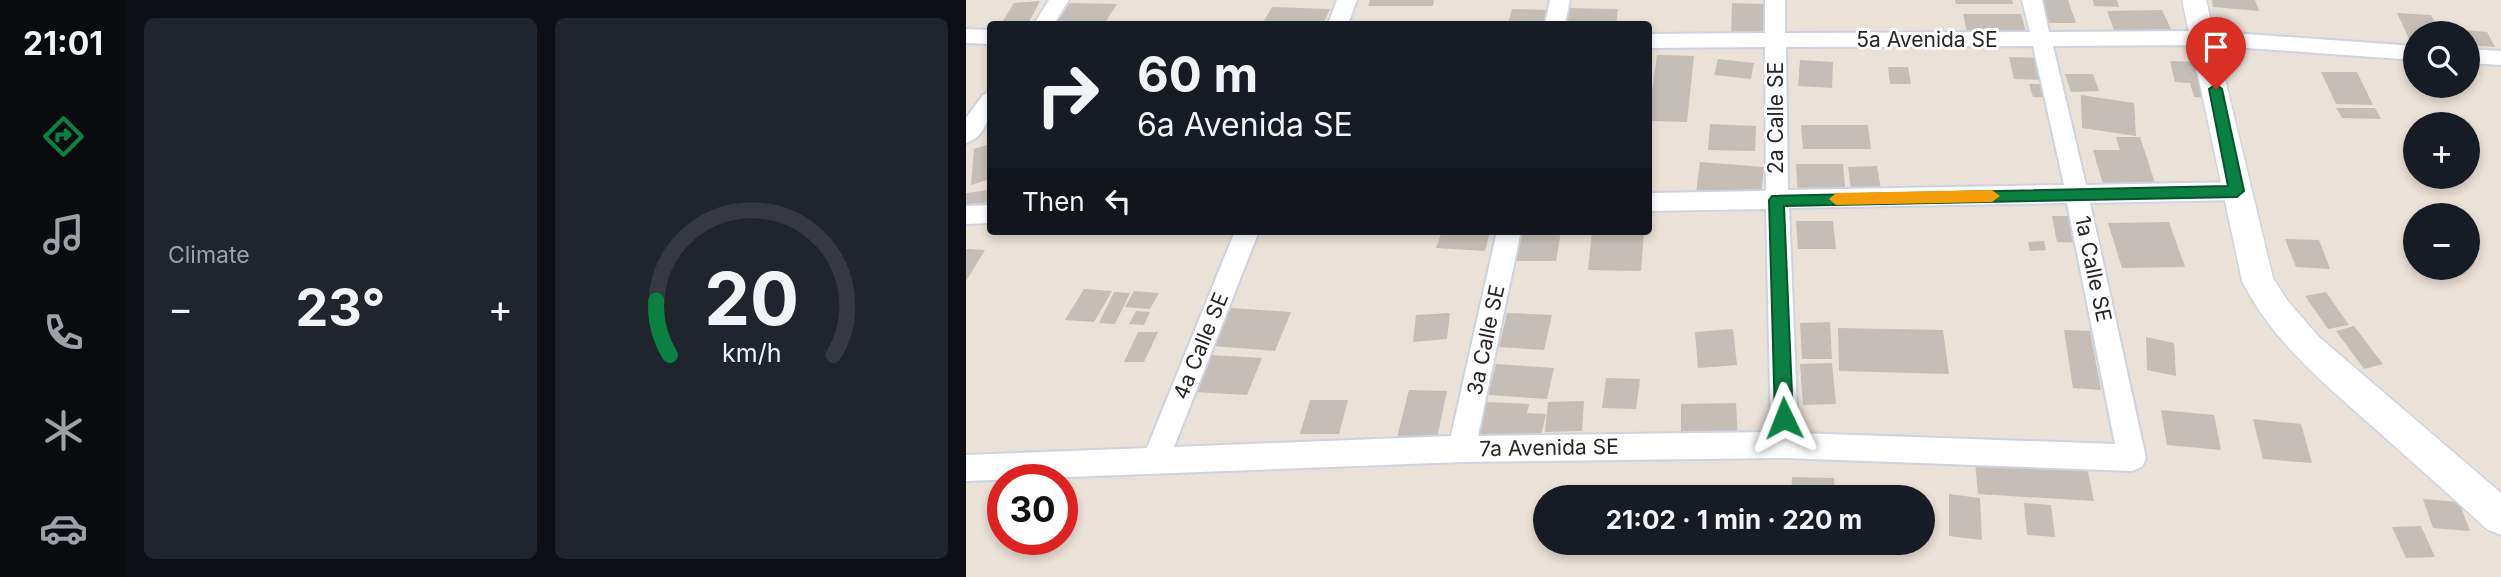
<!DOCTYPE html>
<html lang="en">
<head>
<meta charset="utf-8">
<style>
  :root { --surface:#171b24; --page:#20242c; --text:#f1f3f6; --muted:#9ea1a6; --line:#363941; --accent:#0b8043 }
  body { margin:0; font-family:Inter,sans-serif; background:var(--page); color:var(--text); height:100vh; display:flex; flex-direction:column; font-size:26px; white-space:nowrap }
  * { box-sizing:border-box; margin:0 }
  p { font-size:23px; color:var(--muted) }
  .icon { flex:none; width:38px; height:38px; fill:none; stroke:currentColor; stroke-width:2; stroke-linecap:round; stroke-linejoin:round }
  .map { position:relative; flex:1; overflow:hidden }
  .drawer { display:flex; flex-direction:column; gap:18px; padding:18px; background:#0d0f14; width:840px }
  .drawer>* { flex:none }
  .guide { position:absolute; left:21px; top:21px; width:665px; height:214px; border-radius:7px; box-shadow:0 4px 10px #0003; background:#171b24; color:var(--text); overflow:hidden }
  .controls { position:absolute; left:1437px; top:21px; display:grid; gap:14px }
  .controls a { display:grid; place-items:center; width:77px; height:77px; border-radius:50%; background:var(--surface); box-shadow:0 4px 10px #0003; font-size:35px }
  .speed { position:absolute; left:21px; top:464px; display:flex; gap:14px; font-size:35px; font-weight:700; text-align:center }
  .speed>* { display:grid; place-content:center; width:91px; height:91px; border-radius:50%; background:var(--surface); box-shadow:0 4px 10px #0003; line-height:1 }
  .speed .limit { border:10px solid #d22; background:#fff; color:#111 }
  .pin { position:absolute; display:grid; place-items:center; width:60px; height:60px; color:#fff; margin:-72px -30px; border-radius:50% 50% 50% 0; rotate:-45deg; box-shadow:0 0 7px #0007 }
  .pin .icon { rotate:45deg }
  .me { position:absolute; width:77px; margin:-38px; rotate:358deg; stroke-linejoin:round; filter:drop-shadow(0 0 5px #0008) }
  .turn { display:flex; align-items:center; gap:24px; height:147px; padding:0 35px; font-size:32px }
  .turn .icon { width:91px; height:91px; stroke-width:2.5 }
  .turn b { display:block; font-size:49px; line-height:60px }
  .then { display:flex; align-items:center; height:66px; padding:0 35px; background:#0003; gap:14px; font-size:26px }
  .big { font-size:52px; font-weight:700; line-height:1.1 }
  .drawer .widget { flex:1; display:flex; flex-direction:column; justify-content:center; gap:10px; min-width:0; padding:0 24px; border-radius:10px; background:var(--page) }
  .drawer .dial { align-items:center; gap:0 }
  .dial svg { height:182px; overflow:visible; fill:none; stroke:var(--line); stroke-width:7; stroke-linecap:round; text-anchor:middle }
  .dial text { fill:var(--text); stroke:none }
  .heat { display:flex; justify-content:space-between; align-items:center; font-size:38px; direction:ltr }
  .drawer .tiles { flex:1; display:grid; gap:18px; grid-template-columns:repeat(2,1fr) }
  .trip { position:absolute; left:567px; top:485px; width:402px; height:70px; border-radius:35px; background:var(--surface); box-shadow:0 4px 10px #0003; font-weight:700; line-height:70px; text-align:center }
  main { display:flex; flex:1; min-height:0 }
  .tabs { display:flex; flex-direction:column; width:126px; justify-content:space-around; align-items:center; background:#090b0e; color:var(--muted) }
  .tabs .icon { width:49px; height:49px }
  .tabs .on { color:var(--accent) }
  .tabs b { font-size:32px; color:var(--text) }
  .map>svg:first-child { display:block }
  .building { fill:#c5beb8 }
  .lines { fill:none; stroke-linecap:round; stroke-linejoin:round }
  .minor-casing { stroke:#ced3e0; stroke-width:4 }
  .tertiary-casing { stroke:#ced3e0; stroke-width:3 }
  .minor { fill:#fff; fill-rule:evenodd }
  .tertiary { fill:#fff; fill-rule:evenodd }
  .route { fill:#0b8043; stroke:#07532c; stroke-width:2 }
  .slow { fill:#f59e0b }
  .labels { text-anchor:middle; stroke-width:6; stroke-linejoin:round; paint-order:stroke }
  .street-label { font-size:21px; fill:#272727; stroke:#fff }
</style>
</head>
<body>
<main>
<nav class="tabs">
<b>21:01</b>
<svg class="icon on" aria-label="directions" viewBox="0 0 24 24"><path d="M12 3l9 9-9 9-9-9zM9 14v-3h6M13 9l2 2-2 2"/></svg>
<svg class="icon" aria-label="music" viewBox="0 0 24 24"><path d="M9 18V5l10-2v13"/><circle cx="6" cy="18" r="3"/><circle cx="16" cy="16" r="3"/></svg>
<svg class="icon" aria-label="phone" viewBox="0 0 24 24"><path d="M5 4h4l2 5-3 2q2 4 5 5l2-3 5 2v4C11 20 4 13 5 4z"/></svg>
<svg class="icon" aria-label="climate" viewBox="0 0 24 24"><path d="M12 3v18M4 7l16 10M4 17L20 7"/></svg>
<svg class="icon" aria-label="car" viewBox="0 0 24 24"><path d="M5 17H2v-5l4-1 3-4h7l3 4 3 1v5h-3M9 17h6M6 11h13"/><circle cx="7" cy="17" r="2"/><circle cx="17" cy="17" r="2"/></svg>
</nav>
<section class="drawer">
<div class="tiles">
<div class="widget"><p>Climate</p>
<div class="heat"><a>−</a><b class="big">23°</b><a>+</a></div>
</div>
<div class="widget dial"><svg viewBox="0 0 100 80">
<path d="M14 69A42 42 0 1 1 86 69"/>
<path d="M14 69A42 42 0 0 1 8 45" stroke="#0b8043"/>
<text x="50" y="56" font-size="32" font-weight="700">20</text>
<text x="50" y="72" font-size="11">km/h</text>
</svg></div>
</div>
</section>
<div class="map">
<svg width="1535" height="577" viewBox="0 0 1535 577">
  <rect width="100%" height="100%" fill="#eae1d8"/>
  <path class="building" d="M404,0H468L467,6H402Z
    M989,0H1046L1047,4H990Z
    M1075,0H1102L1110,23H1082Z
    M1127,0H1151L1153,7L1128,6Z
    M1246,0H1289L1293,11L1247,7Z
    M74,1L62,24H35L48,3Z
    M104,3L151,4L138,24H89Z
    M766,3L797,4V34H765Z
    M306,7L364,9L357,24H296Z
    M603,8L652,9L650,24H599Z
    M546,9L581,10L578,24H542Z
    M1196,10L1206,31L1149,33L1141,11Z
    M1431,13L1465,15L1474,33H1449V41H1444Z
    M997,14H1055L1061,36L1002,37Z
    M1477,28L1521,32L1529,47L1502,45V33H1479Z
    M691,55L728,56L721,122L682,121Z
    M1043,57L1072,58L1077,80L1048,79Z
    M752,59L788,63L785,79L748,75Z
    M834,60L867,62L866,88L832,86Z
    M1204,61L1239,62L1250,98L1228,97L1224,83L1209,82Z
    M922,67H942L945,84H924Z
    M1355,72H1391L1407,105L1370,104Z
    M1099,74H1127L1133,91L1105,92Z
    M1063,84H1080L1084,97H1067Z
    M1115,95L1168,103L1170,136L1116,128Z
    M1370,108H1409L1415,119L1376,118Z
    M744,124L790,126L789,151L742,150Z
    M835,125H902L905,149H837Z
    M1150,137H1174L1192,192L1139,191L1127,150H1154Z
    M24,144V179L5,185L8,149Z
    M734,162L798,167L795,197L730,193Z
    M830,164H877L880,197H832Z
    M911,166L916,195L886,196L882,167Z
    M24,190V202L0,205V193Z
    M1086,216H1109L1115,243L1091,242Z
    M830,221H867L870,249H832Z
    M1203,222L1219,267L1156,268L1142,223Z
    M476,231H524L519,251L470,248Z
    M551,231H595L590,261H545Z
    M626,231H678L675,271L622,270Z
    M1319,239L1353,240L1364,269L1330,267Z
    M1078,241L1080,250L1064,251L1062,242Z
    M0,249L19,250L0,281Z
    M118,289L146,291L128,322L99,320Z
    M168,291L193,293L184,309L159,307Z
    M148,292L164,293L149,324L133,323Z
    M1360,292L1383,325L1362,329L1339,296Z
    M265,308L325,312L309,351L247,346Z
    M170,311L184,312L178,325L163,324Z
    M484,313L481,339L447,342L450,315Z
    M541,313L586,315L578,350L533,347Z
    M864,322L866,359H836L834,323Z
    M1388,326L1417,364L1398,369L1370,331Z
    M872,328L977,330L983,374L873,371Z
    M767,329L771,365L732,368L729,332Z
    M1098,330L1124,331L1135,390L1107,388Z
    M172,332H192L178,362H158Z
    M1180,337L1208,343L1210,376L1181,370Z
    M245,355L296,358L281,395L229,392Z
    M866,363L870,404L837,405L834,364Z
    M530,364L588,368L581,399L522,395Z
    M640,378L674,379L670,409L636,408Z
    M443,390L481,391L471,438H431Z
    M344,400H382L373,434H334Z
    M618,401L616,431L579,432L582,402Z
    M521,402L563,404L561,413L580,414L575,435H557L556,437L513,435Z
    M770,403L772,439L715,440V404Z
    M1195,410L1248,415L1255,450L1201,445Z
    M1287,419L1335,424L1346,463L1297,459Z
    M1008,452L1088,457L1090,469L1122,471L1128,501L1012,494Z
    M826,477L868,478L869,497H825Z
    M983,494L1014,498L1016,540L983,536Z
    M1457,499L1493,502L1504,531L1467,528Z
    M1058,503L1085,505L1089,537L1061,535Z
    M1455,526L1469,557L1440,558L1426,527Z"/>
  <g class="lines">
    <g class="minor-casing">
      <path id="minor" d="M83,0H103L88,24H68Z
        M371,0H391L382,24H362Z
        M584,0H604L599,24H579Z
        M799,0H819V33L1064,32L1056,0H1076L1083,32L1239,31L1449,46V60L1239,45L1087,46L1120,185L1271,182L1279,185L1282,191L1279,197L1271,200L1124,203L1180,458L1176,467L1166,471L819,458L496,462L0,481V455L181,448L269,231H293L208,447L485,436L531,231H555L512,436L805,432L800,209L682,211V193L800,191L799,47L682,48V34L799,33ZM1067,46L1098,185L822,190L820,47ZM1101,203L1149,444L832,433L823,208Z
        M0,29L24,30V44L0,43Z
        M1502,49L1535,51V65L1502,63Z
        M24,92C26,111 21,137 0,143V118L17,95Z
        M24,205V223L0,224V206Z"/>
    </g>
    <g class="tertiary-casing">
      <path id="tertiary" d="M1216,0H1240L1307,278L1321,300L1353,337L1535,493V535L1522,530C1481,493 1440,456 1399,420C1352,378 1305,339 1276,281Z"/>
    </g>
    <use href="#minor" class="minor"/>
    <use href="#tertiary" class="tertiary"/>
  </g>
  <path class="route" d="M1250,84L1256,89L1278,191L1271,197L818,206L827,418L824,423L818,426L812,423L809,418L803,200L806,196L1262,186L1243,89Z"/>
  <path class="slow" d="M1026,190L1034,196L1026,202L870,205L863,199L870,193Z"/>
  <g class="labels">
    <g class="street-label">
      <text x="961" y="47">5a Avenida SE</text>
      <text transform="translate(810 118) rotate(-90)" y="7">2a Calle SE</text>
      <text transform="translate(1127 269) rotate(78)" y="7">1a Calle SE</text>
      <text transform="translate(520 340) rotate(-78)" y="7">3a Calle SE</text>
      <text transform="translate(235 346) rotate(-68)" y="7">4a Calle SE</text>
      <text transform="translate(583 448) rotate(-1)" y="7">7a Avenida SE</text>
    </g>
  </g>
</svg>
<div class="controls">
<a><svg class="icon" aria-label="search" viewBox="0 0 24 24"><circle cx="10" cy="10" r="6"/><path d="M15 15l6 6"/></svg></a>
<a>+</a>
<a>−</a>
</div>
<div class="speed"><div class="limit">30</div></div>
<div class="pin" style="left:1250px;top:89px;background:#d93025"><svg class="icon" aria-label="arrive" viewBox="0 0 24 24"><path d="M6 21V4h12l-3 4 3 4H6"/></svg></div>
<svg class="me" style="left:818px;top:418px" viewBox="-20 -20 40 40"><path d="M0-17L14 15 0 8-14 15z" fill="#0b8043" stroke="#fff" stroke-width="4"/></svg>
<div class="trip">21:02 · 1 min · 220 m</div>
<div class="guide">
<div class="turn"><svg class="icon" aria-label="right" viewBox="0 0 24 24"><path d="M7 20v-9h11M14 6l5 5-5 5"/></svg><div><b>60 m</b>6a Avenida SE</div></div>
<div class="then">Then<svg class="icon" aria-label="left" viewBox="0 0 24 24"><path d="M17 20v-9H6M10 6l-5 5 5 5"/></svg></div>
</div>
</div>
</main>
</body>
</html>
